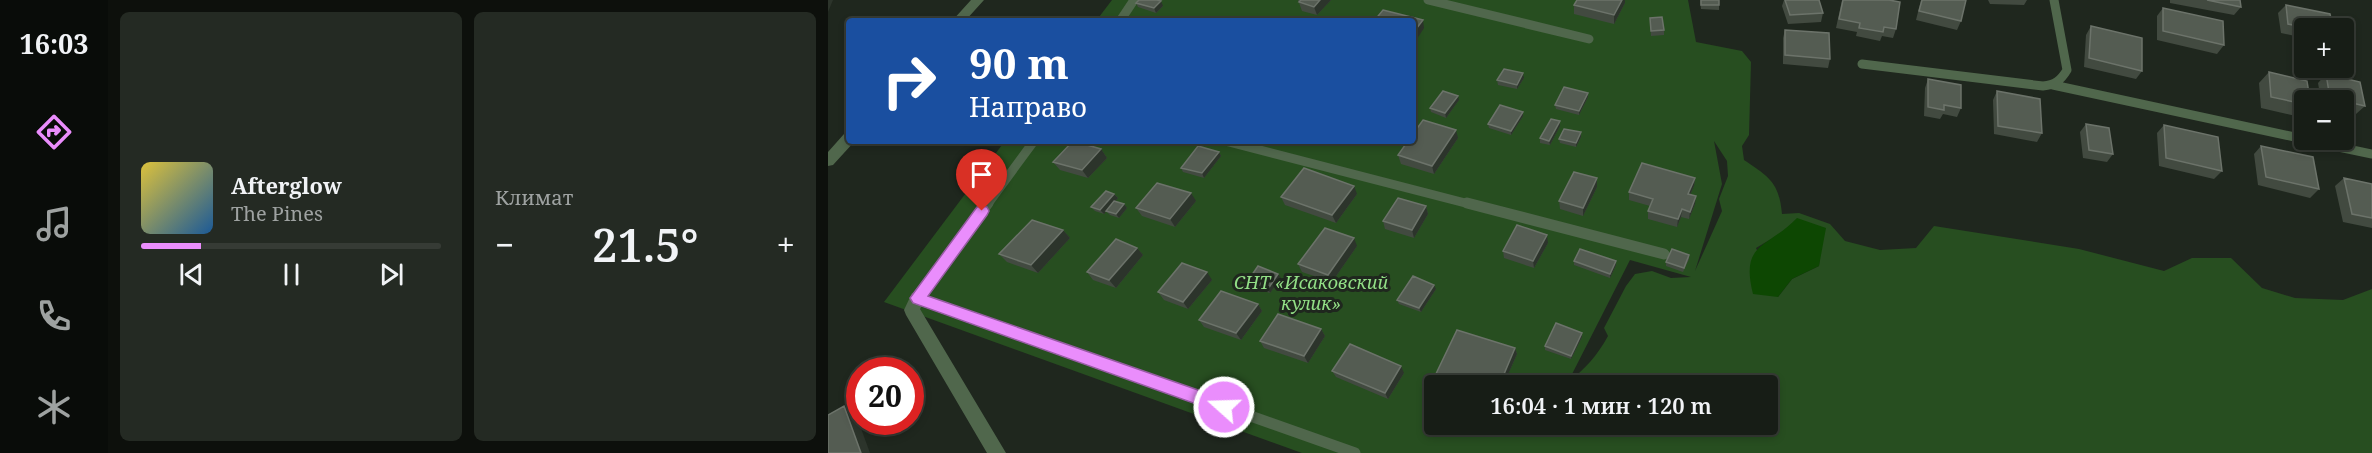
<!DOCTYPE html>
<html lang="ru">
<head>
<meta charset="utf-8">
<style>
  :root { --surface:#171d16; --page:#242a23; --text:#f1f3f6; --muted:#9ea2a1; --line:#363b35; --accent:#ea8dfc }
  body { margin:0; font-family:"Noto Serif",serif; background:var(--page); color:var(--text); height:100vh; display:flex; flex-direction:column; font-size:22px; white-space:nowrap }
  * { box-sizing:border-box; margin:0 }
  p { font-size:20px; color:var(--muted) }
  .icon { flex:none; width:33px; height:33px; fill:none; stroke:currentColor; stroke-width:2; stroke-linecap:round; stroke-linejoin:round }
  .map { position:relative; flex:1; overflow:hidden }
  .side { display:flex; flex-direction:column; gap:12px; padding:12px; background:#0d100c; width:720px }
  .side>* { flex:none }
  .hud { position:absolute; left:18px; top:18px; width:570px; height:126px; border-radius:6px; box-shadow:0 3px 9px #0003,0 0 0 2px var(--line); background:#1a4fa0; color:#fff; overflow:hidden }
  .tools { position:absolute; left:1466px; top:18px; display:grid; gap:12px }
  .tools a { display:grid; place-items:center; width:60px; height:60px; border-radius:6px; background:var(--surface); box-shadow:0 3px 9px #0003,0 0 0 2px var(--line); font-size:30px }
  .speed { position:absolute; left:18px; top:357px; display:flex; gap:12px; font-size:30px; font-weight:700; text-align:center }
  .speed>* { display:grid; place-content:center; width:78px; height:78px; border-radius:50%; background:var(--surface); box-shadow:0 3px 9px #0003,0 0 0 2px var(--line); line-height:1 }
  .speed .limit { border:9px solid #d22; background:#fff; color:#111 }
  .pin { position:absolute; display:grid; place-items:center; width:51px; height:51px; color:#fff; margin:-62px -26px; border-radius:50% 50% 50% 0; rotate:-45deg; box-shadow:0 0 6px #0007 }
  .pin .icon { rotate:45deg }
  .me { position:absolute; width:66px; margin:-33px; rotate:290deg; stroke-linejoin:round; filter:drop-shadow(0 0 4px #0008) }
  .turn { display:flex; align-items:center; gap:21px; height:126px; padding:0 24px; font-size:27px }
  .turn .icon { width:78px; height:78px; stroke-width:2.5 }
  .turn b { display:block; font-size:42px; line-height:51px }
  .big { font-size:45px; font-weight:600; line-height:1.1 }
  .side .tile { flex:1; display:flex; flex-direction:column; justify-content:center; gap:9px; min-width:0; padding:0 21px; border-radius:9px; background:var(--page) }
  .song { display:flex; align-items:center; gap:18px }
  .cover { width:72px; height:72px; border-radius:9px; background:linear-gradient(135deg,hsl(50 70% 55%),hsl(210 70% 35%)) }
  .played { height:6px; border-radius:3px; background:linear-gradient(90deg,var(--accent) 20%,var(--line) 20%) }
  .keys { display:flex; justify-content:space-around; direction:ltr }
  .heat { display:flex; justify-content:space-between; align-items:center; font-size:33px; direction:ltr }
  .side .tiles { flex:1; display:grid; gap:12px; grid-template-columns:repeat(2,1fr) }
  .trip { position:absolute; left:596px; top:375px; width:354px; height:60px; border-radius:6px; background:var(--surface); box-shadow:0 3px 9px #0003,0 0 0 2px var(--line); font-weight:600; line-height:60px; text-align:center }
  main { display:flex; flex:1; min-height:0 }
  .menu { display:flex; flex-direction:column; width:108px; justify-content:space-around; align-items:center; background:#090c09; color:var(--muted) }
  .menu .icon { width:42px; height:42px }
  .menu .on { color:var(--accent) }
  .menu b { font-size:27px; color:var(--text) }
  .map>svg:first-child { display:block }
  .green { fill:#274e20; fill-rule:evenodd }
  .water { fill:#0d4702 }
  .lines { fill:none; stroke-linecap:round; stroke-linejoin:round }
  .service-far1 { stroke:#50674c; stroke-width:9 }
  .service { stroke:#50674c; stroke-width:11 }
  .minor { fill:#50674c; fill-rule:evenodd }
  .wall { fill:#424a40 }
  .shaded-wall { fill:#2c342b }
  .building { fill:#545c52; stroke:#6c736a; stroke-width:1.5 }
  .route { fill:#ea8dfc; stroke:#985ca4; stroke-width:1.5 }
  .labels { text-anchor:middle; stroke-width:6; stroke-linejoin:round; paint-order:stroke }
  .park-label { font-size:18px; font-style:italic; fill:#92df86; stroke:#1f271e }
</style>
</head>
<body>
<main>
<nav class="menu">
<b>16:03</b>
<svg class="icon on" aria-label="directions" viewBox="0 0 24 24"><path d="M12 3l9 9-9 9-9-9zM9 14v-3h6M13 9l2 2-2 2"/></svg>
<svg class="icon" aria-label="music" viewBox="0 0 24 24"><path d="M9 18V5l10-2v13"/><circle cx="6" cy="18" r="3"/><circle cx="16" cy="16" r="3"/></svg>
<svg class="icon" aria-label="phone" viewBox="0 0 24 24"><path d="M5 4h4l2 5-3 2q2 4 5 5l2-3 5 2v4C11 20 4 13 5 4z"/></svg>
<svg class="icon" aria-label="climate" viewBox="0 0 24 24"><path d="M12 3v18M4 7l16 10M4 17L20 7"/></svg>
</nav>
<section class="side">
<div class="tiles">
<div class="tile">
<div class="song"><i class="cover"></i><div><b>Afterglow</b><p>The Pines</p></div></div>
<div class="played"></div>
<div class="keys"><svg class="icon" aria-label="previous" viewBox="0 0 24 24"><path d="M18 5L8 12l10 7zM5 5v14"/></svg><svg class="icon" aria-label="pause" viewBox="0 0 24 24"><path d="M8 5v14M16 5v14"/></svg><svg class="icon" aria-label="next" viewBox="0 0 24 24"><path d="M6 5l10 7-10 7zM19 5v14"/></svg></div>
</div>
<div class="tile"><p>Климат</p>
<div class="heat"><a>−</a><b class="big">21.5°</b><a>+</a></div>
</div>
</div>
</section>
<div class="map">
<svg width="1544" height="453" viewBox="0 0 1544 453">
  <rect width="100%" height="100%" fill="#1f271e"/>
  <path class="green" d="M284,0H860L868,42L914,51L923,62L921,135L914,146L916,160C941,177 951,182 954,214L971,213L1002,224L1017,241L1052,250L1088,248L1106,226L1251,249L1336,271L1364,258H1403L1434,288L1467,298L1515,300L1544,289V453H474L56,302L177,141H585V21H268ZM886,141L899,161L900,176L891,199L894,211L867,271L894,184ZM969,219L993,244L991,266L964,279L950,297L928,248L955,232ZM802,260L863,277L843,278L824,271L807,274L798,286L776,328L780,336C769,356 757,369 740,382ZM606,386H939V424H724L716,429L718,425L606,424Z"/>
  <path class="water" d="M969,218L998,228L991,266L964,279L950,297L925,294C912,242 939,249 969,218Z"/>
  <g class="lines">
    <path class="service-far1" d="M600,0L761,39
      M292,21L306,0
      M1034,64L1215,86C1227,85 1233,80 1239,70L1226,0
      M1225,85L1476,139
      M1477,140L1544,154
      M397,141L645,205
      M159,205L206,141"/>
    <path class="service" d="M160,203L90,298L527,453
      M639,203L836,254"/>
    <path class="minor" d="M143,0H156L137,21H124Z
      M21,133V141L26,142L5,165L0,166V152L16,134Z
      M90,291L96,293L98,298L92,309L178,453H159L78,315L76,310L84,293Z"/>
  </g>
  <path class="wall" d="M470,0H503L489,15L474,11Z
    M872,0H891V10L873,9Z
    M956,0H991L995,13L993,22L960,24L954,6Z
    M1014,0H1061L1068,29L1065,38L1054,36L1052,41L1028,36L1029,32L1008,28Z
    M1093,0H1138L1133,21L1129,30L1088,20Z
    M1160,0H1199L1196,5L1162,4Z
    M1342,0H1412L1413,7L1406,15L1342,3Z
    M308,3L335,6L328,13L310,7Z
    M797,3L786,24L746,14V5Z
    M1458,5L1505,28H1476V38L1453,33L1450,13Z
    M1335,8L1396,45L1389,54L1329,40V16Z
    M822,18L836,30V35L823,36Z
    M1263,26L1314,71L1308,79L1256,67L1258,35Z
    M957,30L1002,59L1000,68L955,64V38Z
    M1441,72L1476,100V113L1472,117L1433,108L1431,83Z
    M1498,74L1537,106L1528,114L1515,111V100H1493L1490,83Z
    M696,78L689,89L670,85L669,80Z
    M1100,79L1133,108L1129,117L1115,114L1112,119L1096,116L1097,88Z
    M1169,91L1214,133L1209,142L1166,134L1165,100Z
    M760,93V97L751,115L728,109L727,105Z
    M631,100L618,118L603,112L602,108Z
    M695,116L683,135L661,128L660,124Z
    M1258,124L1285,154L1279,162L1255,158L1252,132Z
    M1336,125L1394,171L1386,179L1331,166L1329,133Z
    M732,126L722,145L712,143V138Z
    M753,132V137L748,147L732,143L731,139Z
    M630,138L606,174L573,164L570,155Z
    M1433,146L1491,189L1482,198L1430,185L1426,154Z
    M273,149L279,158L260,178L232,170L225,162Z
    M391,152L393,156L376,178L355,172L353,168Z
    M867,178L866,186L862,195L867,204L861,219L853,217L849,227L820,219V211L822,206L801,200V192Z
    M1516,178L1544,184V228L1515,222L1507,186Z
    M769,187L755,216L732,209L731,201Z
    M286,194L290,198L287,201L296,204L299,208L291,218L282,215L278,211L276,214L267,211L263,207Z
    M529,194L508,223L457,205L453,197Z
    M368,201L347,227L314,216L308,208Z
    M598,206L600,214L586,238L557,229L555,221Z
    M235,230L242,238L210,273L179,262L171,254Z
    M720,243L706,268L676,258L675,251Z
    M529,246L504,282L474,272L470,264Z
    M309,248L315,255L288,288L265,280L259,272Z
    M861,255V259L855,272L838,266V262Z
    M746,261L788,265L782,278L746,265Z
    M453,278L442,293L421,286L419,282Z
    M384,280L360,309L336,300L330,292Z
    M608,289L593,312L571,304L569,300Z
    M430,304L434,311L413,340L376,327L371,320Z
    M493,329L497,336L480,363L436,348L432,341Z
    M754,337L743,359L717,350V346Z
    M687,348L689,354L675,386H607L605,380Z
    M504,371L576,373L560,399L508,377Z"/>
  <path class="shaded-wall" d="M0,0H5L0,12Z
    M492,0H503L489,15L486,7Z
    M794,0H797V3L786,24V15Z
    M333,1L335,6L328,13L326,8Z
    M595,20L596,28L585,45V33Z
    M695,73L696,78L689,89V85Z
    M588,74L590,83L585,90V78Z
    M760,93V97L751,115V111Z
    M630,96L631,100L618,118L617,113Z
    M695,112V116L683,135V131Z
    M732,121V126L722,145L721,141Z
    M628,130L630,138L606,174L604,166Z
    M753,132V137L748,147V143Z
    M273,149L279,158L260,178L254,170Z
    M391,152L393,156L376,178L374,173Z
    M769,178V187L755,216V208Z
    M867,178L866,186L859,202L860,194Z
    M526,186L529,194L508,223L504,215Z
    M363,193L368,201L347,227L342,219Z
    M286,194L290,198L276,214L272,210Z
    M868,196L867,204L861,219L862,212Z
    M296,204L299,208L291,218L288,214Z
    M598,206L600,214L586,238L584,230Z
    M854,209L853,217L849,227L850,219Z
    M235,230L242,238L210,273L203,265Z
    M719,235L720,243L706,268L705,261Z
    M526,238L529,246L504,282L500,275Z
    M309,248L315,255L288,288L281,280Z
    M788,261V265L782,278V274Z
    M379,272L384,280L360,309L355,302Z
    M450,274L453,278L442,293L440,289Z
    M606,285L608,289L593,312L591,308Z
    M430,304L434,311L413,340L408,333Z
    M493,329L497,336L480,363L476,356Z
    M754,333V337L743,359V356Z
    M687,348L689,354L675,386H671Z
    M573,366L576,373L560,399L557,393Z
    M16,406L27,412L42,453H33Z"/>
  <path class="building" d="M311,0H329L333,1L326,8L308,3Z
    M473,0H492L486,7L471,2Z
    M749,0H794L786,15L746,5Z
    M873,0H891V5H873Z
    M957,0H991L995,13L962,15Z
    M1015,0H1061L1072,2L1068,29L1056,27L1055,32L1031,28L1032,23L1011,19Z
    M1094,0H1138L1133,21L1091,11Z
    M1379,0H1412L1413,7Z
    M1458,5L1502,14L1505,28H1481L1460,24Z
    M1335,8L1395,21L1396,45L1335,31Z
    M555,10L595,20L585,33V21H546Z
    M834,17L836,30L823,31L822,18Z
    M309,19L319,21H307Z
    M1263,26L1314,38V71L1261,58Z
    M957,30L1001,33L1002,59L957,55Z
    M676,69L695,73L689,85L669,80Z
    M1441,72L1479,81L1482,100H1476V104L1443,97Z
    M1498,74L1532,82L1537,106L1502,98Z
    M1100,79L1133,85V108L1116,105V110L1100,107Z
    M736,87L760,93L751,111L727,105Z
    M615,91L630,96L617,113L602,108Z
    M1169,91L1212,99L1214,133L1170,126Z
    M672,105L695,112L683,131L660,124Z
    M723,119L732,121L721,141L712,138Z
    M595,120L628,130L604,166L570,155L580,141H585V134Z
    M1258,124L1281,128L1285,154L1261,150Z
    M1336,125L1390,137L1394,171L1338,158Z
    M736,129L753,132L748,143L731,139Z
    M245,141L273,149L254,170L225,162Z
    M370,146L391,152L374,173L353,168Z
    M1433,146L1485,157L1491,189L1438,177Z
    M814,163L867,178L860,194L868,196L862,212L854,209L850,219L820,211L825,199L801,192Z
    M476,168L526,186L504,215L453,197Z
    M746,172L769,178L755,208L731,201Z
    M1516,178L1544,184V218L1524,214Z
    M329,183L363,193L342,219L308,208Z
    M278,191L286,194L272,210L263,207Z
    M570,198L598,206L584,230L555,221Z
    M286,201L296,204L288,214L278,211Z
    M204,220L235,230L203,265L171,254Z
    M689,225L719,235L705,261L675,251Z
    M497,228L526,238L500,275L470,264Z
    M288,239L309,248L281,280L259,272Z
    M752,249L788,261L782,274L746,261Z
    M844,249L861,255L856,268L838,262Z
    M354,263L379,272L355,302L330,292Z
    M430,266L450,274L440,289L419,282Z
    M585,276L606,285L591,308L569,300Z
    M393,291L430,304L408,333L371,320Z
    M450,314L493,329L476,356L432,341Z
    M728,323L754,333L743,356L717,346Z
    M629,330L687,348L671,386H621L605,380Z
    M522,344L573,366L557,393L504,371Z
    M16,406L33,453H0V415Z"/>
  <path class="route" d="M154,206L159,207L161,211L159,215L100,296L396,399L401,401L403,407L401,412L396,414L85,303L82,298L85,294L149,207Z"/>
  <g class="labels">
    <g class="park-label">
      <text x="483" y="289">СНТ «Исаковский<tspan x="483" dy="21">кулик»</tspan></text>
    </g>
  </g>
</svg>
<div class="tools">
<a>+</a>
<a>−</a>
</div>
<div class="speed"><div class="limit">20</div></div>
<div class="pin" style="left:154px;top:211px;background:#d93025"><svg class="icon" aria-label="arrive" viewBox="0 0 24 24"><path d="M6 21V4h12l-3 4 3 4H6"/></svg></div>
<svg class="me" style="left:396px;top:407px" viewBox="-20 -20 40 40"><circle r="17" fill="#ea8dfc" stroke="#fff" stroke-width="3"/><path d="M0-11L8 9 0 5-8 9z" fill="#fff"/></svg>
<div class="trip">16:04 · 1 мин · 120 m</div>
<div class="hud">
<div class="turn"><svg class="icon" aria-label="right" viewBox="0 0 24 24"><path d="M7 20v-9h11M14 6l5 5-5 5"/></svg><div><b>90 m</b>Направо</div></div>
</div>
</div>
</main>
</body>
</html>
